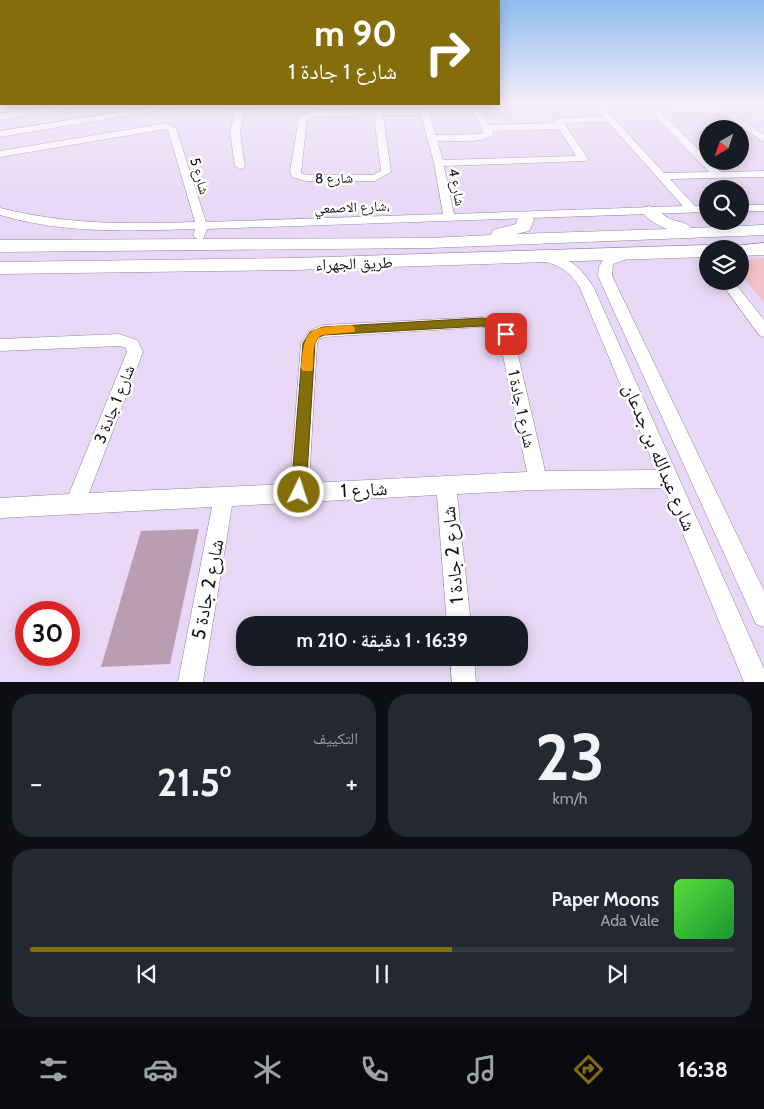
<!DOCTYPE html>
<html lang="ar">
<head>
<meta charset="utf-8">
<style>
  :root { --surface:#171b24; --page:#242831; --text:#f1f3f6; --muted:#9ea1a6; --line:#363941; --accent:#866d0b }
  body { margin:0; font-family:Cabin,"Noto Naskh Arabic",sans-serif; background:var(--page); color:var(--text); direction:rtl; height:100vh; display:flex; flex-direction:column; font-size:19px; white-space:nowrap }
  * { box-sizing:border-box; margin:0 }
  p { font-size:16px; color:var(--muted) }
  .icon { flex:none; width:28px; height:28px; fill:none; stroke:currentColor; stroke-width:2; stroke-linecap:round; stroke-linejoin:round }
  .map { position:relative; height:682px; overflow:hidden; direction:ltr }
  .drawer { display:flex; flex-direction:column; gap:12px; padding:12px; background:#0d0f14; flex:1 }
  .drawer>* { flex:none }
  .banner { position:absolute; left:0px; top:0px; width:500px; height:105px; box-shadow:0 2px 12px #0003; direction:rtl; background:#866d0b; color:#fff; overflow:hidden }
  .needle { width:32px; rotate:219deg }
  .controls { position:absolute; left:699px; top:120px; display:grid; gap:10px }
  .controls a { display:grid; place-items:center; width:50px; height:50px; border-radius:50%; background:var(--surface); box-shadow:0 2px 12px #0003; font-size:25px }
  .speed { position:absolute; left:15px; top:601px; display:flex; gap:10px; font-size:25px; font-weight:700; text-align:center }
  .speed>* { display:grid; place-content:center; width:65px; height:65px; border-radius:50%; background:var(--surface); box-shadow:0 2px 12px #0003; line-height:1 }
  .speed .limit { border:8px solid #d22; background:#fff; color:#111 }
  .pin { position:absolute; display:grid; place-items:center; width:42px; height:42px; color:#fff; margin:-21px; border-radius:10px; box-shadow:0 2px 8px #0006 }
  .me { position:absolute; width:55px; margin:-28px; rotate:4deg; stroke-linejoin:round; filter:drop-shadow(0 0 4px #0008) }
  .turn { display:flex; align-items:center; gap:18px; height:105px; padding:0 20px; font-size:22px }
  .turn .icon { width:65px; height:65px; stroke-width:2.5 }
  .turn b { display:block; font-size:35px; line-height:42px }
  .big { font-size:38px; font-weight:700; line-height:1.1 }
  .drawer .widget { flex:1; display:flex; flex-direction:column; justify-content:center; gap:8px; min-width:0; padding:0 18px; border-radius:20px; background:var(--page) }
  .drawer .dial { align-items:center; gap:0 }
  .dial b { font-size:65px; line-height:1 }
  .song { display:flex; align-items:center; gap:15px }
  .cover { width:60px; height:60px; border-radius:8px; background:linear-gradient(135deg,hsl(110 70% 55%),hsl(130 70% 35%)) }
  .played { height:5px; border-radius:2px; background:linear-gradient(90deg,var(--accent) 60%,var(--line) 60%) }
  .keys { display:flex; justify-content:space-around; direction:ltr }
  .heat { display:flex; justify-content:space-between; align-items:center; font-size:28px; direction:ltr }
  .drawer .tiles { flex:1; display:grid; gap:12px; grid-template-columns:1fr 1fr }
  .widget:last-child { grid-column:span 2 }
  .trip { position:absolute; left:236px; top:616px; width:292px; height:50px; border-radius:20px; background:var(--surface); box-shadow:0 2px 12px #0003; font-weight:700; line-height:50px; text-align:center; direction:rtl }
  .tabs { display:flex; height:80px; justify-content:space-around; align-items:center; background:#090b0e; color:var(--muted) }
  .tabs .icon { width:35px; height:35px }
  .tabs .selected { color:var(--accent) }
  .tabs b { font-size:22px; color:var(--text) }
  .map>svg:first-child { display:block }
  .green { fill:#f4c0c9 }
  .building { fill:#ba9db0 }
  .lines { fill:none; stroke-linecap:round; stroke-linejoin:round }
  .minor-casing { stroke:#8f809a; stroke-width:1 }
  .highway-casing { stroke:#8f809a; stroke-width:1 }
  .minor { fill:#fff; fill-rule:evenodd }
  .highway { fill:#fff; fill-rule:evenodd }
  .route { fill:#866d0b; stroke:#574707 }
  .slow { fill:#f59e0b }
  .labels { text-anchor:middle; stroke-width:5; stroke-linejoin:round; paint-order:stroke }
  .far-street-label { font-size:14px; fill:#140e18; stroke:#fff }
  .street-label { font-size:16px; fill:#140e18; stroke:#fff }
  .near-street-label { font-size:19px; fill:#140e18; stroke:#fff }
</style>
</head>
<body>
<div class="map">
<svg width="764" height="682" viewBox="0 0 764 682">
  <rect width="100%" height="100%" fill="#e8d8f5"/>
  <path class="green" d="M764,258V303L740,273V260Z"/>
  <path class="building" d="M199,529L170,664L101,667L141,531Z"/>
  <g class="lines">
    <g class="minor-casing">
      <path id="minor" d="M590,101H598L664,173L709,172L652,113V109L723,107L764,135V142L721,113H662L708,159V161H710L721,172L764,171V177L670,179L695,206H708V212L207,229L203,239L199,240L193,236L195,229C129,231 64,234 0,215V208C70,225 123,224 195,222L168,130L166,129L0,157V151L167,123L176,128L206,222L443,214L434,163L421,115H383L391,172L375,181H306L292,177L290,171L299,118L314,111L419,110L418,104H426L436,135L480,134L484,133L469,104H477L489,125L555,123L554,121L558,118L603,117ZM374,115L381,171L373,175H307L301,173L307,119L315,117ZM608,122L683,206L454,214L444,166L586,161L588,159L564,123ZM559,129L576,156L443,160L437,141C453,140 481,145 494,134L492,131Z
        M70,104H89L85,106L0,120V114Z
        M171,104H189L185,106L0,137V131Z
        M203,104H211C220,113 245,110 257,109L262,104H270L263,113L243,115L240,133L245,166L244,168L240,169L235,166L230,133L234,115C224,115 207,115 203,104Z
        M740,205H764V211H740Z
        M629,250L633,251L635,254L633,257L613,264L612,276L764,591V627L756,624L598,276L599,267L604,258Z
        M543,253C568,256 581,267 594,288L764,669V682H744L664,488L533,490L457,494L471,625H447L437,495L232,506L203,682H178L212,507L0,518V498L69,494L127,352L126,348L119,346L0,351V339L119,334L137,340L143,352L89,493L290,484L301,343L309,331L323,325L482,317L503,322L513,334L545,471L656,470L580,288C570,270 558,265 539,260L537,257L539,254ZM482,327L493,330L499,336L527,472L309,483L317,344L319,339L325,337Z
        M720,281H733L764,320V337L759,335Z
        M450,658H474L476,682H452Z"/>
    </g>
    <g class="highway-casing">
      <path id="highway" d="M649,206C657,208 661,214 668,218C675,222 686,221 691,228L764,225V235L430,248L0,252V240L430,238L491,235L493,230L516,224L519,213H531L534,220L529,231L516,234L667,229C657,225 648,220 641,211L643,208Z
        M764,243V255L740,256V249H732L734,246Z
        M708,245L715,249H708V257L294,270L0,274V262L294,258Z"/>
    </g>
    <use href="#minor" class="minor"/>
    <use href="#highway" class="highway"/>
  </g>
  <linearGradient id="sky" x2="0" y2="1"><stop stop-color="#8dbcec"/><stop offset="0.52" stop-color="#f5edfa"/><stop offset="1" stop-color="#f5edfa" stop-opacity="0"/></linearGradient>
  <rect width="764" height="196" fill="url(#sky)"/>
  <path class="route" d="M482,318C494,321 504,323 511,334L509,337H502L494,329L482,326L324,335L318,338L315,343L306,492L304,497L299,499L293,497L291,492L303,343L310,332L323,327Z"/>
  <path class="slow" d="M350,325L354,326L355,329L354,332L322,335C311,341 314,357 313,368L312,371H303L301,368C305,325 310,328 350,325Z"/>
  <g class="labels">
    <g class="far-street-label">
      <text transform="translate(200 176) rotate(74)" y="5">شارع 5</text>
      <text transform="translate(334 178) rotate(-1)" y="5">شارع 8</text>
      <text transform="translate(457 187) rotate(79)" y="5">شارع 4</text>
      <text transform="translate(352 207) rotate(-2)" y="5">شارع الاصمعي،</text>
    </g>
    <g class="street-label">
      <text transform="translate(354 263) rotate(-2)" y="6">طريق الجهراء</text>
      <text transform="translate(114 404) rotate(-68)" y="6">شارع 1 جادة 3</text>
      <text transform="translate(522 409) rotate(78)" y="6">شارع 1 جادة 1</text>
    </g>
    <g class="near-street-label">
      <text transform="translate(660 457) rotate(67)" y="7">شارع عبدالله بن جدعان</text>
      <text transform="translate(364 489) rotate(-3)" y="7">شارع 1</text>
      <text transform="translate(452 555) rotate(-95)" y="7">شارع 2 جادة 1</text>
      <text transform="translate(207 589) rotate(-79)" y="7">شارع 2 جادة 5</text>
    </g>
  </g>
</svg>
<div class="controls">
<a><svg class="needle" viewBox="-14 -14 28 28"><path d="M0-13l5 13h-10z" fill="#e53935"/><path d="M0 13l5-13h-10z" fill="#9ea1a6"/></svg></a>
<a><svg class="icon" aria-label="search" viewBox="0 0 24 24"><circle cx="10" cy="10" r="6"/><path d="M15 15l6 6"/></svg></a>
<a><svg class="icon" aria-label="layers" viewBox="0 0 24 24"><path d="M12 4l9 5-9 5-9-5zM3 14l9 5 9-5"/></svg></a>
</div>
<div class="speed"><div class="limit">30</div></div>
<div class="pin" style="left:506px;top:334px;background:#d93025"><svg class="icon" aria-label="arrive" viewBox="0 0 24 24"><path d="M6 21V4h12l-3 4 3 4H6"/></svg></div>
<svg class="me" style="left:299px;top:492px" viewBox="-20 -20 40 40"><circle r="17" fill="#866d0b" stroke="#fff" stroke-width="3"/><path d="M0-11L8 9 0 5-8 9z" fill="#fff"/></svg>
<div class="trip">16:39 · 1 دقيقة · 210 m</div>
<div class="banner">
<div class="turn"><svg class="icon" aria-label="right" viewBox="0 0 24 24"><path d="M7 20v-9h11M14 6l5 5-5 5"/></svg><div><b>90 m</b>شارع 1 جادة 1</div></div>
</div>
</div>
<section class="drawer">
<div class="tiles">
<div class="widget dial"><b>23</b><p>km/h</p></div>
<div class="widget"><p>التكييف</p>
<div class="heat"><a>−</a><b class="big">21.5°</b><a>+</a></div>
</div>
<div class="widget">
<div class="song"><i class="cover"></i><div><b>Paper Moons</b><p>Ada Vale</p></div></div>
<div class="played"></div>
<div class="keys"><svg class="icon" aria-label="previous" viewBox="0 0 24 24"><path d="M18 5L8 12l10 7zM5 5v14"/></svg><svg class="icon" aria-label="pause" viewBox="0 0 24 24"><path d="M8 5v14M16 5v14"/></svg><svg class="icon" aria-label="next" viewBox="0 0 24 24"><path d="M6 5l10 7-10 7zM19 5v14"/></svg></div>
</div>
</div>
</section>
<nav class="tabs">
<b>16:38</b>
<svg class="icon selected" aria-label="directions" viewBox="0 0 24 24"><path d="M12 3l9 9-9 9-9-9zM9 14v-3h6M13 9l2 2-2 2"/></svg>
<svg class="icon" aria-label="music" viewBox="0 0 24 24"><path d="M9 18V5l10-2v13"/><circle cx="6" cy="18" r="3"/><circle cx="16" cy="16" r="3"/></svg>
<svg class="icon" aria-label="phone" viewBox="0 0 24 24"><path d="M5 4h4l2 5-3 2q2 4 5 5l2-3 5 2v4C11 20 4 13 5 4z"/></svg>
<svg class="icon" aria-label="climate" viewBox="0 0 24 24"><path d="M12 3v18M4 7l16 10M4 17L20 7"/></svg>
<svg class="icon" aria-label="car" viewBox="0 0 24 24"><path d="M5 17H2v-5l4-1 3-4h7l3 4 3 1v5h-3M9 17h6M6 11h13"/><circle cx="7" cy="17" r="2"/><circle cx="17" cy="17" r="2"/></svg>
<svg class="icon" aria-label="filters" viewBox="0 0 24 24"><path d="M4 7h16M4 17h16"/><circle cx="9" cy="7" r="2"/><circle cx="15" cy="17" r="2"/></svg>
</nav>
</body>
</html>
